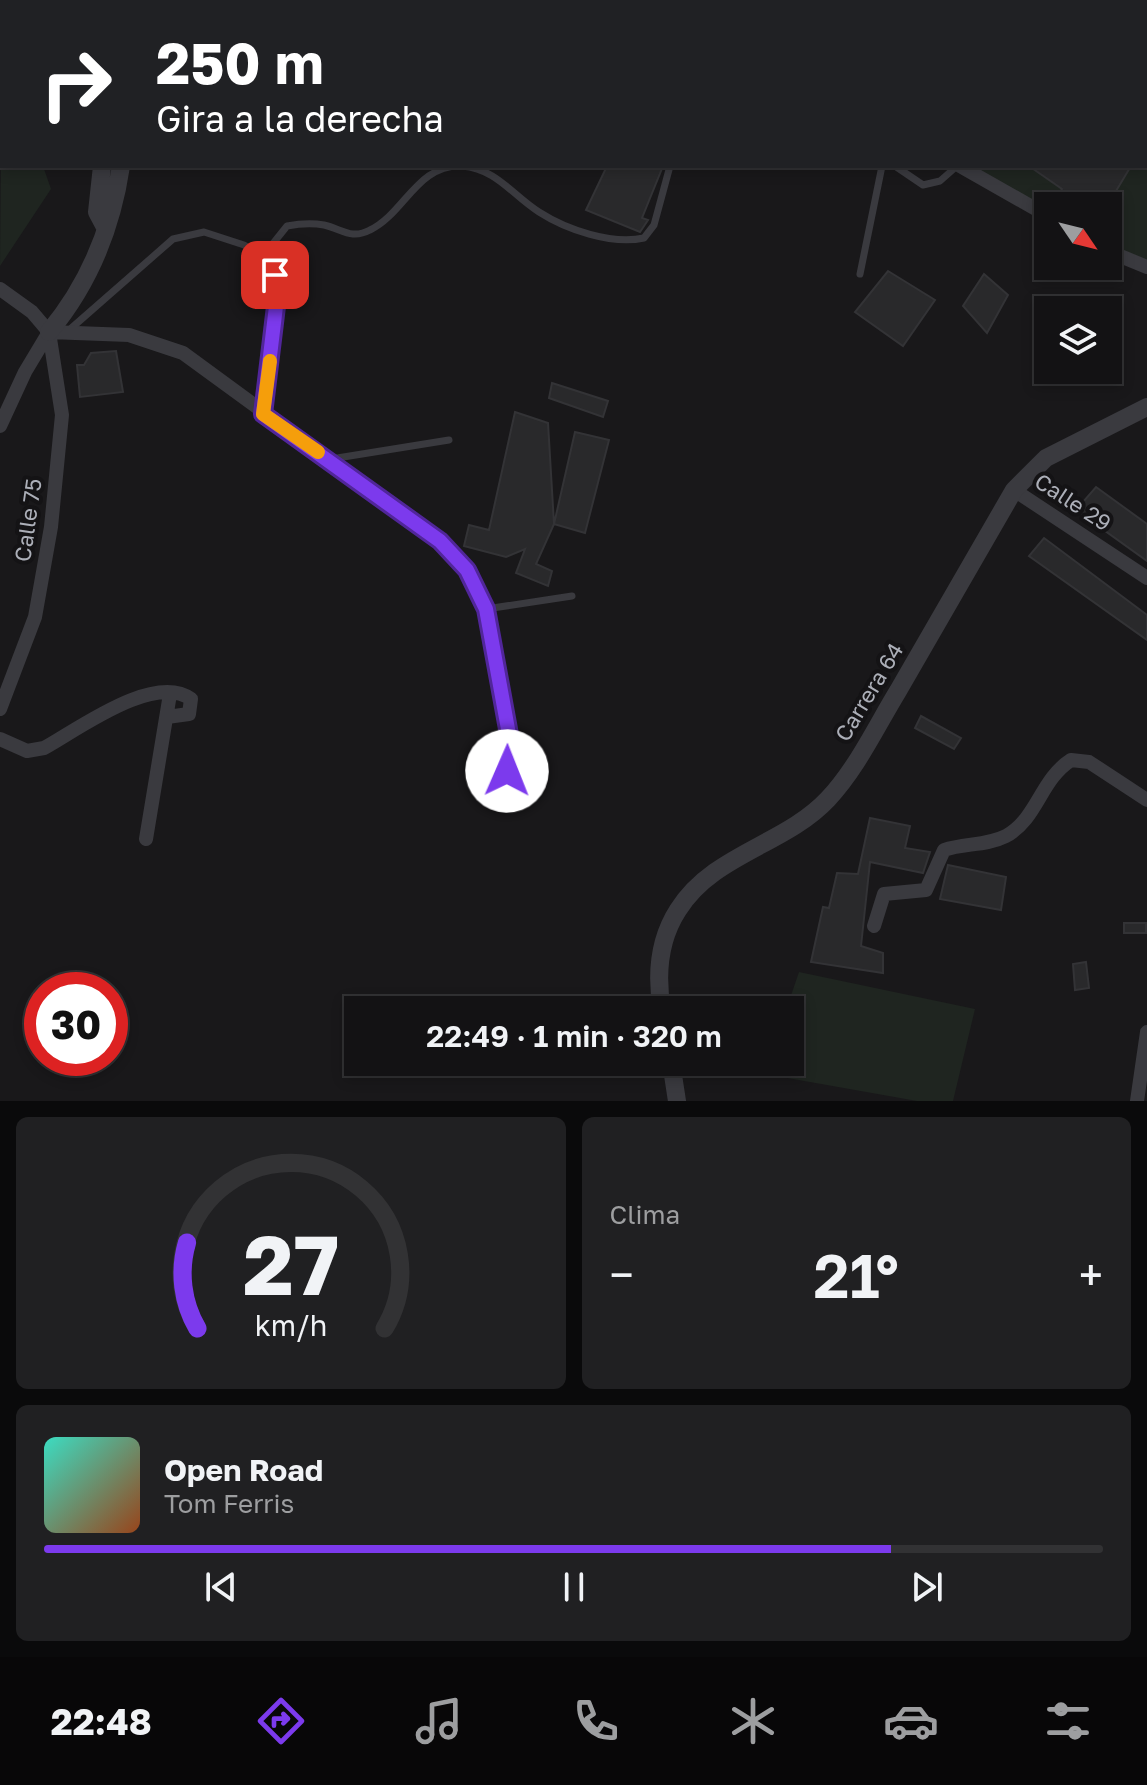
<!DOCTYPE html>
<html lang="es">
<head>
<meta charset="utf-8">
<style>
  :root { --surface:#131214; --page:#202022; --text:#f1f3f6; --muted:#9d9ea0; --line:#323234; --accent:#7c3aed }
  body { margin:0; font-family:"Golos Text",sans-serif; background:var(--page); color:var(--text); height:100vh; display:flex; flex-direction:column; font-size:30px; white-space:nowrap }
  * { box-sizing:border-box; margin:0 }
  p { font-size:26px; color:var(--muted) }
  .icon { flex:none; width:44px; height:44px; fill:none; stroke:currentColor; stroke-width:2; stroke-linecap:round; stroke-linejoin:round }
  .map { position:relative; height:1101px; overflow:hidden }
  .details { display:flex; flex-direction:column; gap:16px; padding:16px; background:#0a0a0b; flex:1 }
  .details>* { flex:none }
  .banner { position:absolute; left:0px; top:0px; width:1148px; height:168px; box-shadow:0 4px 12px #0003,0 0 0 2px var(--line); background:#202124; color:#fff; overflow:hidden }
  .needle { width:52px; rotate:125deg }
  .fabs { position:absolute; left:1034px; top:192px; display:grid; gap:16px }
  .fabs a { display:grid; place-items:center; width:88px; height:88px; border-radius:0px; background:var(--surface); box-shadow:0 4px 12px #0003,0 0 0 2px var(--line); font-size:40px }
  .speed { position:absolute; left:24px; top:972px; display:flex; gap:16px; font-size:40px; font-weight:700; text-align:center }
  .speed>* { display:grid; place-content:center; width:104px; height:104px; border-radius:50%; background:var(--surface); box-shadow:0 4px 12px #0003,0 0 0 2px var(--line); line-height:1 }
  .speed .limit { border:12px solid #d22; background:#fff; color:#111 }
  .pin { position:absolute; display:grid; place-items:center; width:68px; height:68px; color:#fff; margin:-34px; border-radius:16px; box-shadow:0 4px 12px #0006 }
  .me { position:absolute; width:88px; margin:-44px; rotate:1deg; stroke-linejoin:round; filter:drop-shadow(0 0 6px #0008) }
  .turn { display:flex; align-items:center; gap:28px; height:168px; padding:0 24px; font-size:36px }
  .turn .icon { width:104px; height:104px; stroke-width:2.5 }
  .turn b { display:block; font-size:56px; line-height:68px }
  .big { font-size:60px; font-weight:600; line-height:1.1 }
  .details .widget { flex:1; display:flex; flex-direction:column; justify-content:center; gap:12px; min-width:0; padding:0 28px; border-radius:12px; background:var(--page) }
  .details .dial { align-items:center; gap:0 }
  .dial svg { height:208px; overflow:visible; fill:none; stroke:var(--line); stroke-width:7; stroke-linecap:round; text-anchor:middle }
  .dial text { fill:var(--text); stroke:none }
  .song { display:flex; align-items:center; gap:24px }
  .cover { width:96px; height:96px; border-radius:12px; background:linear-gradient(135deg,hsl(170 70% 55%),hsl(20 70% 35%)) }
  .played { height:8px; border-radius:4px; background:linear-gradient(90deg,var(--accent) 80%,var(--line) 80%) }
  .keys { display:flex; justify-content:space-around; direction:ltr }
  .heat { display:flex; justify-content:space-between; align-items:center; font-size:44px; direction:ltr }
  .details .tiles { flex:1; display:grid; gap:16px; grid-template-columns:1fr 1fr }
  .widget:last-child { grid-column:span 2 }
  .trip { position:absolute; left:344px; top:996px; width:460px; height:80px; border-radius:0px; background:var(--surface); box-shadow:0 4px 12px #0003,0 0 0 2px var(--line); font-weight:600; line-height:80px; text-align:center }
  .tabs { display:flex; height:128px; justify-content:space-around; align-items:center; background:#080708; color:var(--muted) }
  .tabs .icon { width:56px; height:56px }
  .tabs .current { color:var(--accent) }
  .tabs b { font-size:36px; color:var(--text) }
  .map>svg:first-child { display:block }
  .green { fill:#1f2520 }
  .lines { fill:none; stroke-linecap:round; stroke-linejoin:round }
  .stream { stroke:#30363d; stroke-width:4 }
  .building { fill:#29292b; stroke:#333336; stroke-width:2 }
  .service { stroke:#3a3a3f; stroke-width:7 }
  .minor { stroke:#3a3a3f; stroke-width:14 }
  .tertiary { stroke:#3a3a3f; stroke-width:18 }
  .route-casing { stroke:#51269a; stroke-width:20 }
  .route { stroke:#7c3aed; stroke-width:14 }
  .slow { stroke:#f59e0b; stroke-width:14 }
  .labels { text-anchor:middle; stroke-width:8; stroke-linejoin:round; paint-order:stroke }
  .street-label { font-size:22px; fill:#acafb8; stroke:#141315 }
</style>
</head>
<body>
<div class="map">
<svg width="1147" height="1101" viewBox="0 0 1147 1101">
  <rect width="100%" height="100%" fill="#19181a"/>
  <path class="green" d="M852,0H1147V263L1108,247V206H1048V211L963,166H1146V2Z
    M2,28V166H43L51,189L0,266Z
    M799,972L975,1009L953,1101H917L765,1074L769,1062H790V1010H786Z"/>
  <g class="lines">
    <path class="stream" d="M57,2L58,0
      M0,150L2,119"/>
  </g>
  <path class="building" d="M607,166H663L642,218L648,220L640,232L586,210Z
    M1029,166H1131L1107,206H1089L1059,193L1062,189Z
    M888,271L935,300L903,346L855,312Z
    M984,274L1008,295L987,333L963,306Z
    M116,351L123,392L80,397L77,365H84L91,353Z
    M552,383L608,401L603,417L549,398Z
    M515,412L548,423L554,524L536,564L552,571L548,586L516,573L525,549L506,557L464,546L469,525L489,530Z
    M575,432L609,440L585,533L554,524Z
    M1096,487L1147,524V561L1076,510Z
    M1044,538L1147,615V640L1029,556Z
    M921,716L961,738L954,749L915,728Z
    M870,818L910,826L905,848L930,852L923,873L870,862L861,946L883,953V973L811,962L823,907L829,908L837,873L858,874Z
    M948,865L1006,877L1001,910L940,899Z
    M1124,923H1146V933H1124Z
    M1086,962L1089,988L1075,990L1073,964Z"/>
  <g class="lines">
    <path class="service" d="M653,2V0
      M1146,100H1147
      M895,166L923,185L940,181L957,166
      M263,256L287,226C298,224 312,223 324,225C342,229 351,240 370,230C405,213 417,164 462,166C497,169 512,195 539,212C567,230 612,245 644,238L654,225L670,166
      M860,274L882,166
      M68,331L173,239L204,232L244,245L263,256L275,275L277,298L263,412
      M331,459L449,440
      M486,609L572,596"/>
    <path class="minor" d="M861,0L862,2
      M1065,0L1067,2
      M1003,2L1004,0
      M1087,2L1088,0
      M1146,70L1147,71
      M960,166L1048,216
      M1108,251L1147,267
      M0,289L32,312L49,332
      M49,332L129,335L183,353L440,541L467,570L486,609L510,740L507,771
      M0,426L25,372L49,332
      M1014,490L1147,578
      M0,709L35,617L51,527L62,415L49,332
      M0,739L27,751L44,748C77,730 154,672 191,699L189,714L167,717
      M146,839L170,694
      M874,926L884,894L926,890L944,850C964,843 986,846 1006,836C1038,818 1040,780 1071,760L1089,762L1147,800
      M1137,1101L1147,1032"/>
    <path class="tertiary" d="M197,2L198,0
      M214,2V0
      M102,166L97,212L106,229
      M49,332C89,284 112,227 121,166
      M662,1010C656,975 658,941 678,910C713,854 785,845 828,799C857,768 876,727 898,691C937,624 975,557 1014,490L1046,458L1147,407
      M671,1062L677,1101"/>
  </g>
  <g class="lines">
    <g class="route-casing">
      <path id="route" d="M275,275L277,298L263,414L440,541L467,570L486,609L510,740L507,771"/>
    </g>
    <use href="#route" class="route"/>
    <path class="slow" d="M270,361L263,414L318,452"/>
  </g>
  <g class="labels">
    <g class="street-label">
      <text transform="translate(1073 502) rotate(33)" y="8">Calle 29</text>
      <text transform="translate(28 520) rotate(-82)" y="8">Calle 75</text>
      <text transform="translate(869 692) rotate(-59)" y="8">Carrera 64</text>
    </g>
  </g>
</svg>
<div class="fabs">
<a><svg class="needle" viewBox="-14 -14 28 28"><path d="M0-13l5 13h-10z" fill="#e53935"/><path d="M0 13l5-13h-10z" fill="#9d9ea0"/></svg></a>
<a><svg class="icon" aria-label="layers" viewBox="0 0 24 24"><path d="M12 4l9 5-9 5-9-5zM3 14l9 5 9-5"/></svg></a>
</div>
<div class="speed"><div class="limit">30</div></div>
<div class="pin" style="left:275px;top:275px;background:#d93025"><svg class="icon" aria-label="arrive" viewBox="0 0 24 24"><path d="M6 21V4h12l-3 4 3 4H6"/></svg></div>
<svg class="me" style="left:507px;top:771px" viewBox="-20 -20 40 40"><circle r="19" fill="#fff"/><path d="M0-13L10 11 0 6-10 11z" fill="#7c3aed"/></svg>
<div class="trip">22:49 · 1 min · 320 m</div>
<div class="banner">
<div class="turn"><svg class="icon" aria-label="right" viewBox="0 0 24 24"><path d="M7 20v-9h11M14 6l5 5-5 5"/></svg><div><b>250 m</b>Gira a la derecha</div></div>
</div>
</div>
<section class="details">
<div class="tiles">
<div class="widget dial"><svg viewBox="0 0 100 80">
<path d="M14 69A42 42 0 1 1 86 69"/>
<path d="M14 69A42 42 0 0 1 10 36" stroke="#7c3aed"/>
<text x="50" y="56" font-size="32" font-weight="700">27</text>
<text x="50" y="72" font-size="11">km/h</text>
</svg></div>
<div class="widget"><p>Clima</p>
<div class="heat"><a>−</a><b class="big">21°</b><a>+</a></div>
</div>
<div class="widget">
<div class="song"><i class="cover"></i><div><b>Open Road</b><p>Tom Ferris</p></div></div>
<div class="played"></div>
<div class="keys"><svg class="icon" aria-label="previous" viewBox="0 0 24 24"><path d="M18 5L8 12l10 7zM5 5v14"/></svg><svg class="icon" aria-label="pause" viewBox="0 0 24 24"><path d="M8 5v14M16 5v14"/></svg><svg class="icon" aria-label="next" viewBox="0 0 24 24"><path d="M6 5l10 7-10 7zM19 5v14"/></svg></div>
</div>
</div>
</section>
<nav class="tabs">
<b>22:48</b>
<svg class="icon current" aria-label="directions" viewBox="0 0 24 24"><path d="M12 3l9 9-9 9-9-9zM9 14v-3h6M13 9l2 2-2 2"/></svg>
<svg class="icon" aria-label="music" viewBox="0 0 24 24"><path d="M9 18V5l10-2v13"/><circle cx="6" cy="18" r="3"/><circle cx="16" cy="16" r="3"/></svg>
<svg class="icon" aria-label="phone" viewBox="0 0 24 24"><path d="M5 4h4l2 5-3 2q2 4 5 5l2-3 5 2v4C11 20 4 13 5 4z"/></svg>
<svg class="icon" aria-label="climate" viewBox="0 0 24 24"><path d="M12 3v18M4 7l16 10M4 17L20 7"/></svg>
<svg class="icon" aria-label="car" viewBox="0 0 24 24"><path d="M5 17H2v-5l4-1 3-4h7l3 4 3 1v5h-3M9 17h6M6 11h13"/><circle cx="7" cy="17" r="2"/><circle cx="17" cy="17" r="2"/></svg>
<svg class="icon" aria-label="filters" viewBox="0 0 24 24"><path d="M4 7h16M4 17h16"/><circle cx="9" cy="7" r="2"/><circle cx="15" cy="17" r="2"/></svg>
</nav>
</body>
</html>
